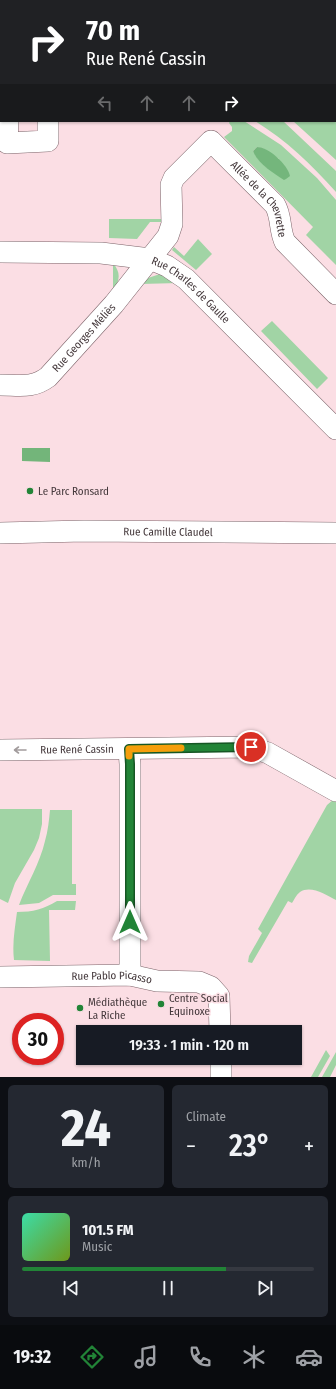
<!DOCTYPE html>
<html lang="en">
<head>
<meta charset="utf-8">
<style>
  :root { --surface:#171b24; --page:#242831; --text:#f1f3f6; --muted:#9ea1a6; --line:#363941; --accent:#228437 }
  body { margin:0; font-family:"Fira Sans Condensed",sans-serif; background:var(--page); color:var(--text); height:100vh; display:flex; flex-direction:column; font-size:15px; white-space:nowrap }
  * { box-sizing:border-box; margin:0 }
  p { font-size:13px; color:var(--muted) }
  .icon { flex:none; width:22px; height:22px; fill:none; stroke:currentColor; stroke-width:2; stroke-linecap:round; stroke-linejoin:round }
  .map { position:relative; height:1077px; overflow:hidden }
  .details { display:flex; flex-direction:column; gap:8px; padding:8px; background:#0d0f14; flex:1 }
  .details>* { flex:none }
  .banner { position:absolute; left:0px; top:0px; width:336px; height:122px; box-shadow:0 1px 3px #0004; background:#202124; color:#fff; overflow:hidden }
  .speed { position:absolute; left:12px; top:1013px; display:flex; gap:8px; font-size:20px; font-weight:700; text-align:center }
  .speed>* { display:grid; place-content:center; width:52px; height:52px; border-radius:50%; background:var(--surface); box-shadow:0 1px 3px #0004; line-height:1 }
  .speed .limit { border:6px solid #d22; background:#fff; color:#111 }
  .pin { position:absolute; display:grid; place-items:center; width:34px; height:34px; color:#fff; margin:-17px; border:2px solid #fff; border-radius:50%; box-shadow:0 1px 4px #0007 }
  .me { position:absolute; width:44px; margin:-22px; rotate:0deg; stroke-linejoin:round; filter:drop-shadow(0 0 3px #0008) }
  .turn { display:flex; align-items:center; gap:14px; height:84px; padding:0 20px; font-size:18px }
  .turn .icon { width:52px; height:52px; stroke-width:2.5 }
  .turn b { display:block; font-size:28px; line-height:34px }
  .lanes { display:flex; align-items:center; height:38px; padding:0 20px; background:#0003; justify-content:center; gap:20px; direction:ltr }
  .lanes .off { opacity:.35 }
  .big { font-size:30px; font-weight:600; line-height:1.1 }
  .details .widget { flex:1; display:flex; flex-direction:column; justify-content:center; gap:6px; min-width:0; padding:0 14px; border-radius:6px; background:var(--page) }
  .details .dial { align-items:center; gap:0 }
  .dial b { font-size:52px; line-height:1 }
  .song { display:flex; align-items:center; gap:12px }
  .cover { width:48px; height:48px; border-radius:6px; background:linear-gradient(135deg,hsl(160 70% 55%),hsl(80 70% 35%)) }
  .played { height:4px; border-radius:2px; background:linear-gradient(90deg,var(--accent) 70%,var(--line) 70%) }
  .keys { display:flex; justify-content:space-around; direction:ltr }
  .heat { display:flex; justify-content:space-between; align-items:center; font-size:22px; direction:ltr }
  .details .tiles { flex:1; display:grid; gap:8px; grid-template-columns:1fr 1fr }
  .widget:last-child { grid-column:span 2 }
  .trip { position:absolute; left:76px; top:1025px; width:226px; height:40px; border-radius:0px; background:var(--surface); box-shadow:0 1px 3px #0004; font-weight:600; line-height:40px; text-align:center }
  .dock { display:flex; height:64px; justify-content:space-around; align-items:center; background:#090b0e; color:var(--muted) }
  .dock .icon { width:28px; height:28px }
  .dock .selected { color:var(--accent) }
  .dock b { font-size:18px; color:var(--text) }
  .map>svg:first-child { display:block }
  .green { fill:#a1d4a5; fill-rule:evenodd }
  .forest { fill:#74b67c }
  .water { fill:#73b57a }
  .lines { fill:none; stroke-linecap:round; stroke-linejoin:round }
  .minor-casing { stroke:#7c6369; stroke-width:22 }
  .trunk-casing { stroke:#fff; stroke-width:23 }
  .minor { stroke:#fff; stroke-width:21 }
  .trunk { stroke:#f6a4bb; stroke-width:22 }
  .oneway { stroke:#a29c9d }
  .route-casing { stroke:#165624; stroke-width:10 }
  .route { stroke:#228437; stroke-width:7 }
  .slow { stroke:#f59e0b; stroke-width:7 }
  .poi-dot { fill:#228437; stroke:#fbdee4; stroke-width:1.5 }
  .labels { text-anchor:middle; stroke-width:3; stroke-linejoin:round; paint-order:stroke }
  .street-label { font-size:11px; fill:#44383b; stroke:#fbdee4 }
  .poi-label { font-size:11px; fill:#44383b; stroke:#fbdee4; text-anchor:start }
</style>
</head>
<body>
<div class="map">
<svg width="336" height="1077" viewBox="0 0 336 1077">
  <rect width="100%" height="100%" fill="#fbdee4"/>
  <path class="green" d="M0,0H109L110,1H1L0,3Z
    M151,0H224L225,1H152Z
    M335,101L336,102V160L293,121H335Z
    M230,121H244L281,145L317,178L336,200V265L306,235L313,227L224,137L232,131V127L229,123ZM257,147L264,149L279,159L267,168L258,159L253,151Z
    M255,121H283L336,171V192C311,164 287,141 255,121Z
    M109,219H164L163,222H150L137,239L109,238Z
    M198,239L212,254L196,270L172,250L174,247L184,256Z
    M113,263C122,274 119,281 113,292Z
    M160,274L179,283L140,284L148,278Z
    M272,321L328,378L317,389L261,331Z
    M334,799H336V900C326,895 311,885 300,892C296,895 294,900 292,903L288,901L252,963L248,962L249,956L262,933L258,929L327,805Z
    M0,809H42V824L39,838L34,850L15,883L8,903L0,899Z
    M50,810H72V884H76V895H53L39,903L19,905C27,884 40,863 45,841C48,831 49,820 50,810Z
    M57,901H76L75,910H49L50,961L14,960C12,943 15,928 17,912C33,912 44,909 57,901Z
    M326,1050L330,1056L318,1077H311Z
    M336,1052V1065L330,1077H322Z"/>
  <path class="forest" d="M257,147C269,147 288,165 290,176L286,179L284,180C272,172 258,164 253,151Z"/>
  <path class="water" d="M22,448H50V462L22,461Z"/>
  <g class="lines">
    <g class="minor-casing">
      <g id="minor">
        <path d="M8,121L7,143L48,141V121"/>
        <path id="s1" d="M0,252L101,253L150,259L167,266L186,279L336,429"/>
        <path id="s2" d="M0,385C19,385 32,389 48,377L114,304L168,236L172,224L171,185L174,178L211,141L275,205C282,217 279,230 285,242L336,294"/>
        <path id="s3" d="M0,533L84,531L336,533"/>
        <path d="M129,749L130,764V975"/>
        <path id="s4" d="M0,750L251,747L268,753L336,791"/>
        <path id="s5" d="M0,977L130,975L157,981L199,982L211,987L219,996L220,1032"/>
        <path d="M221,1058V1077"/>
      </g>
    </g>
    <g class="trunk-casing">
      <path id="trunk" d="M244,0L245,1
        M274,0L275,1
        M335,55L336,56
        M335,83L336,84"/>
    </g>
    <use href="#minor" class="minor"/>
    <use href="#trunk" class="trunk"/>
  </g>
  <defs><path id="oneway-shaft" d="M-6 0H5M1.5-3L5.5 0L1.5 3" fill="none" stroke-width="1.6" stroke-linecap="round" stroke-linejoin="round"/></defs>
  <use class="oneway" href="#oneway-shaft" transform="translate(20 750) rotate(-180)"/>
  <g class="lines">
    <g class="route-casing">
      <path id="route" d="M130,922V764L129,749L251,747"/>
    </g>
    <use href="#route" class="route"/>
    <path class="slow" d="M129,756V749L181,748"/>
  </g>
  <g class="poi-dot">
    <circle cx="30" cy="491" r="4"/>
    <circle cx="161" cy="1004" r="4"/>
    <circle cx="80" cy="1008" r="4"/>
  </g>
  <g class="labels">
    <g class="street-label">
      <text dy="4" stroke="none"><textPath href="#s2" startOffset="424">Allée de la Chevrette</textPath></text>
      <text dy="4" stroke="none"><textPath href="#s1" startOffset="202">Rue Charles de Gaulle</textPath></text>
      <text dy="4" stroke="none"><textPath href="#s2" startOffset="103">Rue Georges Méliès</textPath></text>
      <text dy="4" stroke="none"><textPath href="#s3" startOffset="168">Rue Camille Claudel</textPath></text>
      <text dy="4" stroke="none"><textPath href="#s4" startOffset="77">Rue René Cassin</textPath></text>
      <text dy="4" stroke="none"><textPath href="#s5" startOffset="112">Rue Pablo Picasso</textPath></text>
    </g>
    <g class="poi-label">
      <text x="38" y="495">Le Parc Ronsard</text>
      <text x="169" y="1002">Centre Social<tspan x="169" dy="13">Equinoxe</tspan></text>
      <text x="88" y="1006">Médiathèque<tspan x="88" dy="13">La Riche</tspan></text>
    </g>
  </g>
</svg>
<div class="speed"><div class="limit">30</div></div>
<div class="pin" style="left:251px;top:747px;background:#d93025"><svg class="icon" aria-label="arrive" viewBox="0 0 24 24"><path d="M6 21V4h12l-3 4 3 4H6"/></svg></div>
<svg class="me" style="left:130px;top:922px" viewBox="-20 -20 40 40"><path d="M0-17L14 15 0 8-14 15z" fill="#228437" stroke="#fff" stroke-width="4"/></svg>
<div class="trip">19:33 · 1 min · 120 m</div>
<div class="banner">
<div class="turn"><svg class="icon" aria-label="right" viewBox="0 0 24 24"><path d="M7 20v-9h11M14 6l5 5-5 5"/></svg><div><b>70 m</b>Rue René Cassin</div></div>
<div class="lanes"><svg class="icon off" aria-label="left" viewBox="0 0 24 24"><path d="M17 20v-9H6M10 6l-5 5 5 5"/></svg><svg class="icon off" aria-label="ahead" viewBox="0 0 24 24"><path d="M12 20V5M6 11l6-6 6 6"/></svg><svg class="icon off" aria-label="ahead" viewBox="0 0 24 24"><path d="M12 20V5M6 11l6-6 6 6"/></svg><svg class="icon" aria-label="right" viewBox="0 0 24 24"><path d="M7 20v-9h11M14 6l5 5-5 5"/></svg></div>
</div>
</div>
<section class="details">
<div class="tiles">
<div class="widget dial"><b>24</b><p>km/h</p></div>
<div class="widget"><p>Climate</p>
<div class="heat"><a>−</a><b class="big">23°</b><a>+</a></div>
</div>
<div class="widget">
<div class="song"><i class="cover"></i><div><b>101.5 FM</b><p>Music</p></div></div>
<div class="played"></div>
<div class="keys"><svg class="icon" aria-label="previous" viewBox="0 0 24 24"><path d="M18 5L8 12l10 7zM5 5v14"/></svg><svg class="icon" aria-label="pause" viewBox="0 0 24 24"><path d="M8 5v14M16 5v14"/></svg><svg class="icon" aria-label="next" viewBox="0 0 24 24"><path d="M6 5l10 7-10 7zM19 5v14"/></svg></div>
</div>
</div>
</section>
<nav class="dock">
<b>19:32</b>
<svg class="icon selected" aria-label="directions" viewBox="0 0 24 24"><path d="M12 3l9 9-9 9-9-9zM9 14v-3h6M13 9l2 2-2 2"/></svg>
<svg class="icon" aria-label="music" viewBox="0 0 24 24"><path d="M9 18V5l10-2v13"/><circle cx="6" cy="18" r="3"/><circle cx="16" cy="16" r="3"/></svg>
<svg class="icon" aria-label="phone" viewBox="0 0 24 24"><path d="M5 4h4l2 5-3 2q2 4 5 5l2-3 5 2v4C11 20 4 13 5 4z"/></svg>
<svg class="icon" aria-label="climate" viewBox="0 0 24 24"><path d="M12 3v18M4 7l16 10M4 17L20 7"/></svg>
<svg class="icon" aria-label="car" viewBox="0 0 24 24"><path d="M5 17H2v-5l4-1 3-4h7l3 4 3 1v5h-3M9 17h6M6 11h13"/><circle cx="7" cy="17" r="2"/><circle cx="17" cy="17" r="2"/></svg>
</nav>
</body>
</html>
